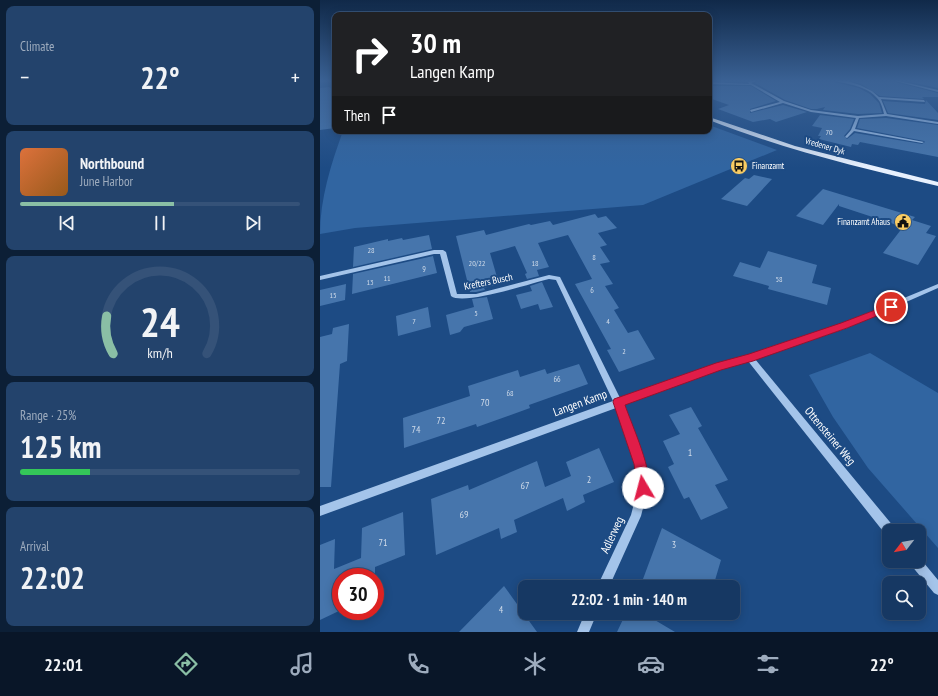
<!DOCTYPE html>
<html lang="en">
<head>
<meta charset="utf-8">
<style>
  :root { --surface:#163863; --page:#23436c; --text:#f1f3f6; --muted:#9eacbe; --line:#355278; --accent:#8abfa5 }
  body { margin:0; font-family:"PT Sans Narrow",sans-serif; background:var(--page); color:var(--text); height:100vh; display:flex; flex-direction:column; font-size:15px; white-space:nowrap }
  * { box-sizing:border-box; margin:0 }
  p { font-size:13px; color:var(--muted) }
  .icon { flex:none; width:22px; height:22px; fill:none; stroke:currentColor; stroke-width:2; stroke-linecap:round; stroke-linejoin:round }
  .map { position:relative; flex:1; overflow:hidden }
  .details { display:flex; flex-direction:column; gap:6px; padding:6px; background:#0c1f36; width:320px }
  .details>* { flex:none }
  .top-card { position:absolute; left:12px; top:12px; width:380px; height:122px; border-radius:8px; box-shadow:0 2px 10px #0003,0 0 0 1px var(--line); background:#202124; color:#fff; overflow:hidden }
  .needle { width:26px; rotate:239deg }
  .controls { position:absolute; left:562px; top:524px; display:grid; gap:8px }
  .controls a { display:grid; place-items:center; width:44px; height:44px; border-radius:8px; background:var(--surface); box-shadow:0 2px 10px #0003,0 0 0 1px var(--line); font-size:20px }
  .speed { position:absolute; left:12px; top:568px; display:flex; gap:8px; font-size:20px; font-weight:700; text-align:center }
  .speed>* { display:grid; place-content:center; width:52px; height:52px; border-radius:50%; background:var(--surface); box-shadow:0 2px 10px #0003,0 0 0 1px var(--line); line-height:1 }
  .speed .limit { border:6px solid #d22; background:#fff; color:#111 }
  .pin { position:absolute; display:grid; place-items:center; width:34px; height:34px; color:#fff; margin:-17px; border:2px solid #fff; border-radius:50%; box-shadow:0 1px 4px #0007 }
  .me { position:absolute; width:44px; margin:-22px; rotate:352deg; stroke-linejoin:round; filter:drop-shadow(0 0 3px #0008) }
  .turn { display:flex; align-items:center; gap:14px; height:84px; padding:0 12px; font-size:18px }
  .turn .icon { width:52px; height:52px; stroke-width:2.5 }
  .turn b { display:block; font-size:28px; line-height:34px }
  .then { display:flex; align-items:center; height:38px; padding:0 12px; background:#0003; gap:8px; font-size:15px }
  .big { font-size:30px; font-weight:700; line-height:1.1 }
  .details .card { flex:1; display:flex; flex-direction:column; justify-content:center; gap:6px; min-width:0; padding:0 14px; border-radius:8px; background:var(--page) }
  .details .dial { align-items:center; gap:0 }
  .dial svg { height:104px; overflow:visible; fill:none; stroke:var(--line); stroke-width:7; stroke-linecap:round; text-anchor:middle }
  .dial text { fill:var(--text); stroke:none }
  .song { display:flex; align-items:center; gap:12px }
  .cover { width:48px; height:48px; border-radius:6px; background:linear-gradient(135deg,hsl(20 70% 55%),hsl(30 70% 35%)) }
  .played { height:4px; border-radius:2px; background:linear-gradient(90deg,var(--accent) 55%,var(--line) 55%) }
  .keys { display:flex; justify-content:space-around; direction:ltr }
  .heat { display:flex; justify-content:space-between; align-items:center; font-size:22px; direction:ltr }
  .charge { height:6px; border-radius:3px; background:linear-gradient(90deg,#34c759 25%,var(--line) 0) }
  .trip { position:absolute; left:198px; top:580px; width:222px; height:40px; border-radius:8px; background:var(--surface); box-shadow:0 2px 10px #0003,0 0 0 1px var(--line); font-weight:700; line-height:40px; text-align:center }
  .dock { display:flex; height:64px; justify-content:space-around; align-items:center; background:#091628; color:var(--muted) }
  .dock .icon { width:28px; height:28px }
  .dock .current { color:var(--accent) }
  .dock b { font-size:18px; color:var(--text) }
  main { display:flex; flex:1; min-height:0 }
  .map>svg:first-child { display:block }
  .green { fill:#3165a1 }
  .building { fill:#4675ac }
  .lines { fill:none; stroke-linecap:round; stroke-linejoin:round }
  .minor { fill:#a4c4ea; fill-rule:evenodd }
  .major { fill:#e8f1fe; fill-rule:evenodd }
  .route { fill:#e11d48; stroke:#92132f }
  .labels { text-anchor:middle; stroke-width:4; stroke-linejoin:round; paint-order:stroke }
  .number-label { font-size:8px; fill:#d1dcea }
  .far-street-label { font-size:9px; fill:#fff; stroke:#1d4b84 }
  .far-poi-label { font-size:9px; fill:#fff; stroke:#1d4b84; text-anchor:start }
  .street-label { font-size:10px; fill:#fff; stroke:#1d4b84 }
  .near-number-label { font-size:10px; fill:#d1dcea }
  .near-street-label { font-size:12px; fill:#fff; stroke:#1d4b84 }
</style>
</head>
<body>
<main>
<section class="details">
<div class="card"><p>Climate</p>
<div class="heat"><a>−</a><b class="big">22°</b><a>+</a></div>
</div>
<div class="card">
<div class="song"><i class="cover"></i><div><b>Northbound</b><p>June Harbor</p></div></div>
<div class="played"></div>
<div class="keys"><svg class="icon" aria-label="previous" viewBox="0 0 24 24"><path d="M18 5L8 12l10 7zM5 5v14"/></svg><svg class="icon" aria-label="pause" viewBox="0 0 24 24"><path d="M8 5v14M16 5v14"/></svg><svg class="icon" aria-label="next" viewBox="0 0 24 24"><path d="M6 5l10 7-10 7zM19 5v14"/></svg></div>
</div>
<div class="card dial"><svg viewBox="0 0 100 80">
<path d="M14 69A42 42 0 1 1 86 69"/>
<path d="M14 69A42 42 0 0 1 9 40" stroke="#8abfa5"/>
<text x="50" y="56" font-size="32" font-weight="700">24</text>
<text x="50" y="72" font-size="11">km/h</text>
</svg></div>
<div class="card"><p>Range · 25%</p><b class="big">125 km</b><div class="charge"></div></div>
<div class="card"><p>Arrival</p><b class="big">22:02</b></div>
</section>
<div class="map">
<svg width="618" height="632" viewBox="0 0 618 632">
  <rect width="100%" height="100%" fill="#1d4b84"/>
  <path class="green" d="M389,125L457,150L323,205L35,228L0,234C0,199 11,164 23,131H389Z
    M550,353L618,393V548L548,468L513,417L489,375Z"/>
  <path class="building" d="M440,80H513L514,82L539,88L550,94L559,103L562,113L538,114L503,110L505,107L497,109H491L465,100L435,83Z
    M528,80H574L575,82L618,93V97H602L604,99L560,96L541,84Z
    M580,80H618V88Z
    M389,86H431L456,101L430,109V113L463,105L487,112L456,122L450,119L433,122L398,109L409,105L389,98Z
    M9,87L15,91V128L0,130V88Z
    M606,100L618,113V120L568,113L563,101L605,104Z
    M500,115L534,119L530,129L524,136L527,139L535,133L602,144L605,142L604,141L537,128L540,119L566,118L618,125V157L540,142L538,145L532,144L531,147L499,139L501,136H498L502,128L492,126Z
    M434,175L452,179L427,206L401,199L425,178L429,179Z
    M503,189L595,217L592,220L611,226L606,233L616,236L598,265L563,253L583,227L519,206V204L503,225L476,216Z
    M275,214L278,218L286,216L297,228L278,233L287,245L280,247L290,262L280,264L293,284L285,286L299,308L294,310L308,333L318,330L335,359L299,372L287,350L291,349L255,284L272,279L248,235L218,243L229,267L217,270L219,276L207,279L205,274L207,273L195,246L170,253L179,284L164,288L165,290L156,292H150L136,236L164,230L166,235L209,224L211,225L230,221L233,225Z
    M109,235L112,249L33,267L34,247L68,239V241L82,238L83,240Z
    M448,251L497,265L492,283L511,288L507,305L448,289L449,286L413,276L420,262L440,268Z
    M113,256L117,273L32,294L33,274Z
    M222,282L233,307L220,310L218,304L201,309L196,295L212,291L210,286Z
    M26,284L25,300L0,306V290Z
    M167,297L173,319L144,327L140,332L130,335L126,315L154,307L152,299Z
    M108,307L111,327L78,336L76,316Z
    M29,324L27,361L20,364L11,487H0V337L12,334L13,328Z
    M259,364L268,384L209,405L210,408L157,427L156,424L84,448L83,418L150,396L148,386L198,370L200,377L225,369L227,374Z
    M371,407L382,426L378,428L408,480L395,485L408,508L381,520L369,497L364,499L348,467L354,464L343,441L360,434L349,415Z
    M279,448L294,482L263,495L265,502L247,511L243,498L194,520L197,532L181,539L179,528L116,555L111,499L148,485L149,490L217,461L225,487L251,476L246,462Z
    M83,512L85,555L55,567V577H21V610L0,620V545L15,539L14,569L41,558L42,528Z
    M342,528L401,560L393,587H336L323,579Z
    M184,586L217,632H139Z
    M306,613H323L355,632H297Z"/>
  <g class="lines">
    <path class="minor" d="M436,80H439L431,83L464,101L491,110L538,116L564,114C563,110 562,106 560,102C551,87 530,84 514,81V80L527,81L540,85L552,91L559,97L604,100L605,102L561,99L567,114L618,122V124L566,116L539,118L535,129L604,142L602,143L534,131L527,138L525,137L531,130L536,118L491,112L463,103L431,112L430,110L460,102L431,85L389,84V82L429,84L428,82Z
      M575,80L618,90V92L575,81Z
      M114,250H123L126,252L137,294H156L229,275L240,277L300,398L397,364L429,355L521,324L618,284V288L527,328L435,359L574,527L575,531H569V536L566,535L428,361L401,369L303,405L325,464L328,488L321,516L289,587H277L311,515L318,488L315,464L296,408L0,516V506L293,401L236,280L229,279C212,283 143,306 131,296L120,254H114L0,280V276Z
      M599,557L618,580V595L614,593L591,565L589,561H599Z
      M265,613H277L269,632H257Z"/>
    <path class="major" d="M389,117L475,146L618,182V186C540,168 463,149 389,120Z"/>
  </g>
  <linearGradient id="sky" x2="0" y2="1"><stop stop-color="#102949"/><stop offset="0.48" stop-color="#3a6194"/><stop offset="1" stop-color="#3a6194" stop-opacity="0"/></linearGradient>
  <rect width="618" height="168" fill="url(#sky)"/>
  <path class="route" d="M571,304L574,305V309L527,328L433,361L401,370L305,405C311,423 335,475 328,492L323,494L318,492L314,464L293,402L294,399L396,363L429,354L521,323Z"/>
  <defs>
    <g id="bus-disc" transform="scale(0.9)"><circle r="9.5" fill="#f9cc63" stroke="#1d4b84"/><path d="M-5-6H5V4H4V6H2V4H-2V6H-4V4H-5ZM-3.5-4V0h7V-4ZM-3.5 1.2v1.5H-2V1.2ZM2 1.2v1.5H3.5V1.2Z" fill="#111"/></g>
    <g id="civic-disc" transform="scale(0.9)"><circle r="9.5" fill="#f9cc63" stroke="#1d4b84"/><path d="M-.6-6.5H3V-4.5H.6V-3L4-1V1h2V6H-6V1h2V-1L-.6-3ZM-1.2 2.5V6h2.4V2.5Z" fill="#111"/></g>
  </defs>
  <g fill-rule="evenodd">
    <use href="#bus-disc" x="419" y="166"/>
    <use href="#civic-disc" x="583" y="222"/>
  </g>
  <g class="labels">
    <g class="number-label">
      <text x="509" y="135">70</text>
      <text x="51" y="253">28</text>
      <text x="274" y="260">8</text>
      <text x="157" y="266">20/22</text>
      <text x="215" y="266">18</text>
      <text x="104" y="271">9</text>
      <text x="67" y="281">11</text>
      <text x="459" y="282">58</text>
      <text x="50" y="285">13</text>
      <text x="272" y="293">6</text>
      <text x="13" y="298">15</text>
      <text x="156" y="316">5</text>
      <text x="94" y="324">7</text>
      <text x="288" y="324">4</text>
      <text x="304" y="354">2</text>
      <text x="237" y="382">66</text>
      <text x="190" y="396">68</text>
    </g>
    <g class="far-street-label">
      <text transform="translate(505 146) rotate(16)" y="3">Vredener Dyk</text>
    </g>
    <g class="far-poi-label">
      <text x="432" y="169">Finanzamt</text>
      <text x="570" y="225" text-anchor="end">Finanzamt Ahaus</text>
    </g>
    <g class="street-label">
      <text transform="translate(168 281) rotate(-12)" y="4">Krefters Busch</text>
    </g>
    <g class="near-number-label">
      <text x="165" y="406">70</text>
      <text x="121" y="424">72</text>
      <text x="96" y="433">74</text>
      <text x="370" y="456">1</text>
      <text x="269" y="483">2</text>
      <text x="205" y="489">67</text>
      <text x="144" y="518">69</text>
      <text x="63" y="546">71</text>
      <text x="354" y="548">3</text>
      <text x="181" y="613">4</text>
    </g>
    <g class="near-street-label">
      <text transform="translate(260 403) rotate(-20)" y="4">Langen Kamp</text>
      <text transform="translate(510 436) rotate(50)" y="4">Ottensteiner Weg</text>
      <text transform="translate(292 535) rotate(-65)" y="4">Adlerweg</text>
    </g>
  </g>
</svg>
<div class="controls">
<a><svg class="needle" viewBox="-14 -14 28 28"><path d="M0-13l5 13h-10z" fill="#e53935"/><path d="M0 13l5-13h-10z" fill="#9eacbe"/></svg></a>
<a><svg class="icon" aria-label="search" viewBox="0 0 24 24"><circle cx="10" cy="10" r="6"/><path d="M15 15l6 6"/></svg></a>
</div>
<div class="speed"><div class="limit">30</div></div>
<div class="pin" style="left:571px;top:307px;background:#d93025"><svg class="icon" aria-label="arrive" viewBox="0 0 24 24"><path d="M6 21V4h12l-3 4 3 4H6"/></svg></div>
<svg class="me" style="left:323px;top:488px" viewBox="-20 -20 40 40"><circle r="19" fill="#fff"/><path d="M0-13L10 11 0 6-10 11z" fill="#e11d48"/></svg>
<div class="trip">22:02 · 1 min · 140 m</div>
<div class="top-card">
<div class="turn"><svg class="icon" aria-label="right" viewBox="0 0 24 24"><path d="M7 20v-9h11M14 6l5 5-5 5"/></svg><div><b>30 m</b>Langen Kamp</div></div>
<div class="then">Then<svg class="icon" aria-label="arrive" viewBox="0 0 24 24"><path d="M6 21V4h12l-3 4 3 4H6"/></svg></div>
</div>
</div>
</main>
<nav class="dock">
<b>22:01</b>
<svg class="icon current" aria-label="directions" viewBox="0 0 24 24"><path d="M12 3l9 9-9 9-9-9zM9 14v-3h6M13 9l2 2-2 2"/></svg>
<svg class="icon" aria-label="music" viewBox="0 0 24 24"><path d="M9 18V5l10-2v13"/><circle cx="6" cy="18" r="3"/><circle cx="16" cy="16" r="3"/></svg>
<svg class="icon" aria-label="phone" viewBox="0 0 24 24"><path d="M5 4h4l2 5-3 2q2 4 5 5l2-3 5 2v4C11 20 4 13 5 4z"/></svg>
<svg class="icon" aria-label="climate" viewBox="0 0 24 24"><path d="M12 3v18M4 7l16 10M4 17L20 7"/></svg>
<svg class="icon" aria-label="car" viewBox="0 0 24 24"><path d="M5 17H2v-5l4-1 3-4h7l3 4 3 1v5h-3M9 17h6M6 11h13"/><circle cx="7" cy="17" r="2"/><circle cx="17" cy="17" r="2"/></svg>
<svg class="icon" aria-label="filters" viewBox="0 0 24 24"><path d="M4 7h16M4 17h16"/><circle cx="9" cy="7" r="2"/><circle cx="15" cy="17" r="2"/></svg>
<b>22°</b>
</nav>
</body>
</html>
